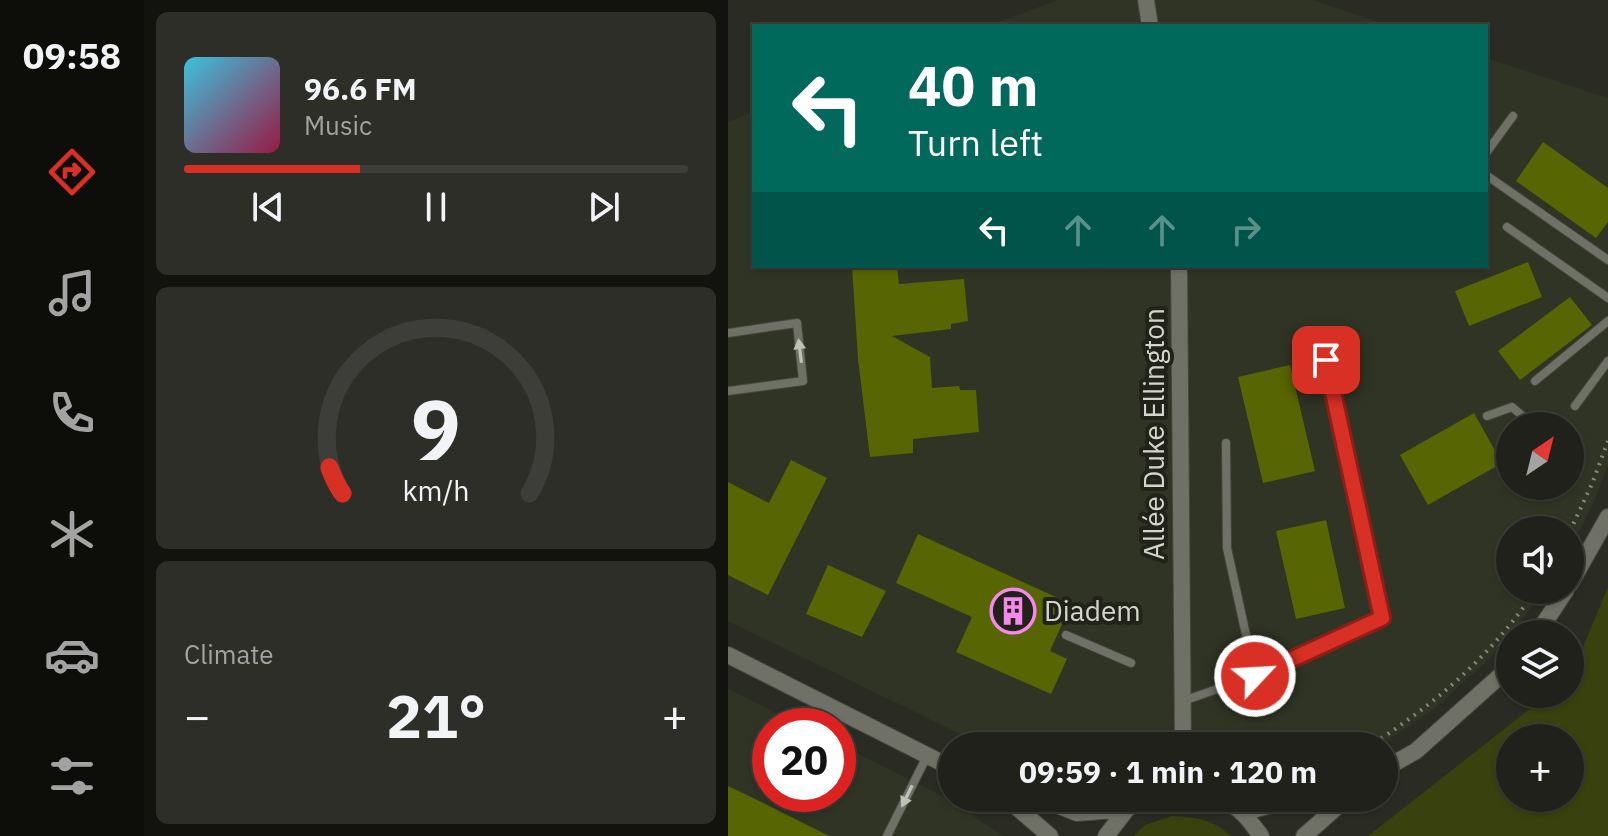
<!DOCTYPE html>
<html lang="en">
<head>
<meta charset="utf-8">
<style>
  :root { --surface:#20211a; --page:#2d2e27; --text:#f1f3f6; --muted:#a2a3a2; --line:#3d3e39; --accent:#d93025 }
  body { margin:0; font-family:"IBM Plex Sans",sans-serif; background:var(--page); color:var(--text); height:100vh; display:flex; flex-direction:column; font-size:30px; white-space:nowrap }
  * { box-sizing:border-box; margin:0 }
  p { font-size:26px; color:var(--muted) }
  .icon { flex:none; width:44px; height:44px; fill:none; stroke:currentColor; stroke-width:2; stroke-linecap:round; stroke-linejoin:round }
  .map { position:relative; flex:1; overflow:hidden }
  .details { display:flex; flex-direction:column; gap:12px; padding:12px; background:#12120e; width:584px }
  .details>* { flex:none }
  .banner { position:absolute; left:24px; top:24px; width:736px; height:244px; border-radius:0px; box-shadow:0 2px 6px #0004,0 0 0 2px var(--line); background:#00695c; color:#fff; overflow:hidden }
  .needle { width:52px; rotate:35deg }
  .buttons { position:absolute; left:768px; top:412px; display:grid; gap:16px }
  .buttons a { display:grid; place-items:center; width:88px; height:88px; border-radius:50%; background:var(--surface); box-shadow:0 2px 6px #0004,0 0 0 2px var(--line); font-size:40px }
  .speed { position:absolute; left:24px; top:708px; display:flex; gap:16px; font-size:40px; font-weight:700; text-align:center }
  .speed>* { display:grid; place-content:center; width:104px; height:104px; border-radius:50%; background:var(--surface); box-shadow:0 2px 6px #0004,0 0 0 2px var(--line); line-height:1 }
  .speed .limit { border:12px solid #d22; background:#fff; color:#111 }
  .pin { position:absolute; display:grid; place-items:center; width:68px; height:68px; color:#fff; margin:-34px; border-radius:16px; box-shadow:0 4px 12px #0006 }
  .me { position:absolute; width:88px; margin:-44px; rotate:65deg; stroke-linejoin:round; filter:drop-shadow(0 0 6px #0008) }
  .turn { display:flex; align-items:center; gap:28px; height:168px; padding:0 24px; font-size:36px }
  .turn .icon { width:104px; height:104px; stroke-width:2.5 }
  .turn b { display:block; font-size:56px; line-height:68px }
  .lanes { display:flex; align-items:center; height:76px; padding:0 24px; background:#0003; justify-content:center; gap:40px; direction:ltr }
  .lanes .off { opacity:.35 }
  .big { font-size:60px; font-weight:800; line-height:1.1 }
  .details .widget { flex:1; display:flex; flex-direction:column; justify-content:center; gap:12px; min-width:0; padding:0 28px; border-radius:12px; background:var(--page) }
  .details .dial { align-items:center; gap:0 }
  .dial svg { height:208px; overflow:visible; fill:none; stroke:var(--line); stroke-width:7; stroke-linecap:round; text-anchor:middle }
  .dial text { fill:var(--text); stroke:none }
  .song { display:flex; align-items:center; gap:24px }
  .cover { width:96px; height:96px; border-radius:12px; background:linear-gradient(135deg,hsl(190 70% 55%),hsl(340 70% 35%)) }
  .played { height:8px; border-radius:4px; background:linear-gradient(90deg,var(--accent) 35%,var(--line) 35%) }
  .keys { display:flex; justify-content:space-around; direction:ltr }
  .heat { display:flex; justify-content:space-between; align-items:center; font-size:44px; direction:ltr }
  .trip { position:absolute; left:210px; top:732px; width:460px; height:80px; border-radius:40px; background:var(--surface); box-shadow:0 2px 6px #0004,0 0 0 2px var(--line); font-weight:800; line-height:80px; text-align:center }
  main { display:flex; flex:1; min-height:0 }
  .menu { display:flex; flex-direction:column; width:144px; justify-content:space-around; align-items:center; background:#0d0d0a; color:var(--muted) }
  .menu .icon { width:56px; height:56px }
  .menu .on { color:var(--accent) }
  .menu b { font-size:36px; color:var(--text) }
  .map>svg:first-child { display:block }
  .built { fill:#303424; fill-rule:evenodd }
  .green { fill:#39410e; fill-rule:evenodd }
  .building { fill:#586503 }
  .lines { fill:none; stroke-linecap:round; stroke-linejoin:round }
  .lane-casing { stroke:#45473e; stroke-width:10 }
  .street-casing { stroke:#45473e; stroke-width:18 }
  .path { stroke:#85877f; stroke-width:4; stroke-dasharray:2 6; stroke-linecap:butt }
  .lane { stroke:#6f7166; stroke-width:8 }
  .street { stroke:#6f7166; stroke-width:16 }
  .oneway { fill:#bfc1b9 }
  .route-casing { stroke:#8d1f18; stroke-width:20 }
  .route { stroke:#d93025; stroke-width:14 }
  .labels { text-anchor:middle; stroke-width:8; stroke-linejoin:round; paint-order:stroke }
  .street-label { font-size:28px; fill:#d3d5ce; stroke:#212319 }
  .poi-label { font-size:28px; fill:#d3d5ce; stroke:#212319; text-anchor:start }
</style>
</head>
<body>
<main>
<nav class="menu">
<b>09:58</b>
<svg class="icon on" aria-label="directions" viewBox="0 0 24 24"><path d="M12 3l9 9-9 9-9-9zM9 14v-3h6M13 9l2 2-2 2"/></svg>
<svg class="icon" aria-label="music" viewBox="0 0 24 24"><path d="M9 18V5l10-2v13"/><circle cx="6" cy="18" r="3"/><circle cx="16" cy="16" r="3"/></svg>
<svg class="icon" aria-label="phone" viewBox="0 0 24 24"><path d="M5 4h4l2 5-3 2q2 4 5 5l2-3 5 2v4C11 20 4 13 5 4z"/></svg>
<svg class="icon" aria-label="climate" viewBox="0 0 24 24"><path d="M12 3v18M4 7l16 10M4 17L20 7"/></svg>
<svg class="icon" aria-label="car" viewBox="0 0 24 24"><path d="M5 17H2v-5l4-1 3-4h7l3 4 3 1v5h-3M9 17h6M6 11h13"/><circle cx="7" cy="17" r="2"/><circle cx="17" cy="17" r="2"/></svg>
<svg class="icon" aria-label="filters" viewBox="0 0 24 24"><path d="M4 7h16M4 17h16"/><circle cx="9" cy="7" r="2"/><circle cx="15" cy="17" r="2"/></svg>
</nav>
<section class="details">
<div class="widget">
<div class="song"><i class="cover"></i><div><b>96.6 FM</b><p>Music</p></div></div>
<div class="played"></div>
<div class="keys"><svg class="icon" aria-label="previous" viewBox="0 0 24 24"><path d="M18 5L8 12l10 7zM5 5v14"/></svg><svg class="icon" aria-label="pause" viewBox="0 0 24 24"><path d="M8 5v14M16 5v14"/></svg><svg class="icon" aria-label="next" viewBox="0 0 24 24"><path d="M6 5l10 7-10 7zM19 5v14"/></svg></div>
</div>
<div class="widget dial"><svg viewBox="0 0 100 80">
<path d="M14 69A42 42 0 1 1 86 69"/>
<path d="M14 69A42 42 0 0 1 9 59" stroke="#d93025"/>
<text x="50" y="56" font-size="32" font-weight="700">9</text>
<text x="50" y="72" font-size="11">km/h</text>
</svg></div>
<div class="widget"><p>Climate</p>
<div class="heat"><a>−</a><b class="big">21°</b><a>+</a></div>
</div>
</section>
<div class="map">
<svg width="880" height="836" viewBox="0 0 880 836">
  <rect width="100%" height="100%" fill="#2a2c23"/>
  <path class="built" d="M330,0H584L662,26H259Z
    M758,58L880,98V465L866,501L842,549V530H782V590H815L789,627L757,663L706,709L651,746H257L0,621V122L26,112V266H758ZM782,426H842V486H782Z
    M0,689L74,726H42V794H110V744L220,799L275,836H0Z"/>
  <path class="green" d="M880,587V836H640L821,694H842V667L853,652ZM782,738H842V798H782Z
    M444,816C465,817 487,819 502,836H406L417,825Z"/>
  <path class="building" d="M815,142L880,188V222L868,238L788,181Z
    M800,262L814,297L741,326L727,291Z
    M124,266H169L171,284L236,279L240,321L223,324V329L164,336L202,357L204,388L231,386L232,390H248L251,432L185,439V453L142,457L130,359Z
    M842,297L864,325L792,380L770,351Z
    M562,365L587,471L535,483L510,377Z
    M746,413L774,463L700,505L672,455Z
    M63,460L99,478L40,595L0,575V482L41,503Z
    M598,520L617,608L568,619L548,531Z
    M190,534L343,604L322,651L339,659L323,694L228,652L244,617L168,583Z
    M100,565L158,591L134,637L78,614Z
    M0,786L25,798L101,836H0Z"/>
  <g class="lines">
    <g class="lane-casing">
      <path id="lane" d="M758,153L785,116
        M758,175L880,260
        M779,227L880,298
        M0,333L69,323L75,381L0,391
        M807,381L880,321
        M847,406L880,361
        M759,416L784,407L806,426
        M498,443L499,548L527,676
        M842,457L843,458
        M338,635L403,663
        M455,701L527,676L654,618L598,360
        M159,836L199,756"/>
    </g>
    <g class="street-casing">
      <path id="street" d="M418,0L422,26
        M451,266L455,746
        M842,584L880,517
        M809,634L838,590
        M0,655L224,768
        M656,769L688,751L782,667
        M278,798L322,836
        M311,798L349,813L399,809
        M491,798C512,807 520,818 533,836
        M516,812L572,798
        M378,836L399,809L416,798
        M576,836L619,798"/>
    </g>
    <path class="path" d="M842,531L864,484L880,441
      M639,746C654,739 667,729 681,719C731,683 773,641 808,590"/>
    <use href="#lane" class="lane"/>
    <use href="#street" class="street"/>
  </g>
  <defs><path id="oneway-solid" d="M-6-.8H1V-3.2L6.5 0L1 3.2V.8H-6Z" transform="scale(2)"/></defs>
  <g class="oneway">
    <use href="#oneway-solid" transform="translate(72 351) rotate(-97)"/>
    <use href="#oneway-solid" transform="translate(179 796) rotate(116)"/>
  </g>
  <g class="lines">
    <g class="route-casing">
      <path id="route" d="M527,676L654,618L598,360"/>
    </g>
    <use href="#route" class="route"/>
  </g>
  <defs>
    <g id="building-ring" transform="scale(2.3)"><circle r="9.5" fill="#212319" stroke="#f688ed" stroke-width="1.5"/><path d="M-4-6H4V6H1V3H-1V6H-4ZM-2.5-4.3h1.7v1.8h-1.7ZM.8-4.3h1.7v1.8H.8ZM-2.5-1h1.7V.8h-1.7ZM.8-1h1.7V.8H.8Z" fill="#f688ed"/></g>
  </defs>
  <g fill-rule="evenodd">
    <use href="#building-ring" x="285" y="611"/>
  </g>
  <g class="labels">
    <g class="street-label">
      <text transform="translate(426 434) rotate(-90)" y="10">Allée Duke Ellington</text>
    </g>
    <g class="poi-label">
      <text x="316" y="621">Diadem</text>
    </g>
  </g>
</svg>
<div class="buttons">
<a><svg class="needle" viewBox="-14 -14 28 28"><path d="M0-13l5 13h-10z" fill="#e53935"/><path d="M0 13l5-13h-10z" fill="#a2a3a2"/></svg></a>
<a><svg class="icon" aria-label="sound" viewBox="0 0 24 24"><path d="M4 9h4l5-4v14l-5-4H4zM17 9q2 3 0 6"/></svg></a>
<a><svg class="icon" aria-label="layers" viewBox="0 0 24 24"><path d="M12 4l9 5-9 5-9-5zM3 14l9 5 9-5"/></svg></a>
<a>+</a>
</div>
<div class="speed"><div class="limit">20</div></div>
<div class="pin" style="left:598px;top:360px;background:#d93025"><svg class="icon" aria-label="arrive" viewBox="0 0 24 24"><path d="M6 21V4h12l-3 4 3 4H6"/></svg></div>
<svg class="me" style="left:527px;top:676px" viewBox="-20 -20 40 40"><circle r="17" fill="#d93025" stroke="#fff" stroke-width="3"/><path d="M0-11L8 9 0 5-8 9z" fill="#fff"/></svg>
<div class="trip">09:59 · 1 min · 120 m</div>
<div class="banner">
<div class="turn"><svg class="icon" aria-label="left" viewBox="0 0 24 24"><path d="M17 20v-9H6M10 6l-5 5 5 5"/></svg><div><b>40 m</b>Turn left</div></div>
<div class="lanes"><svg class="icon" aria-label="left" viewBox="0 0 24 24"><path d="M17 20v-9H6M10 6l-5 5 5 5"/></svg><svg class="icon off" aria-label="ahead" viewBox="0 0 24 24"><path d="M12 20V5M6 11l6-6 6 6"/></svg><svg class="icon off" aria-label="ahead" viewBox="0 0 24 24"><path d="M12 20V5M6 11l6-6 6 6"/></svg><svg class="icon off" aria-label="right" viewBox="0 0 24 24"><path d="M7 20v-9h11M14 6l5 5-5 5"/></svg></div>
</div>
</div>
</main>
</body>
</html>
